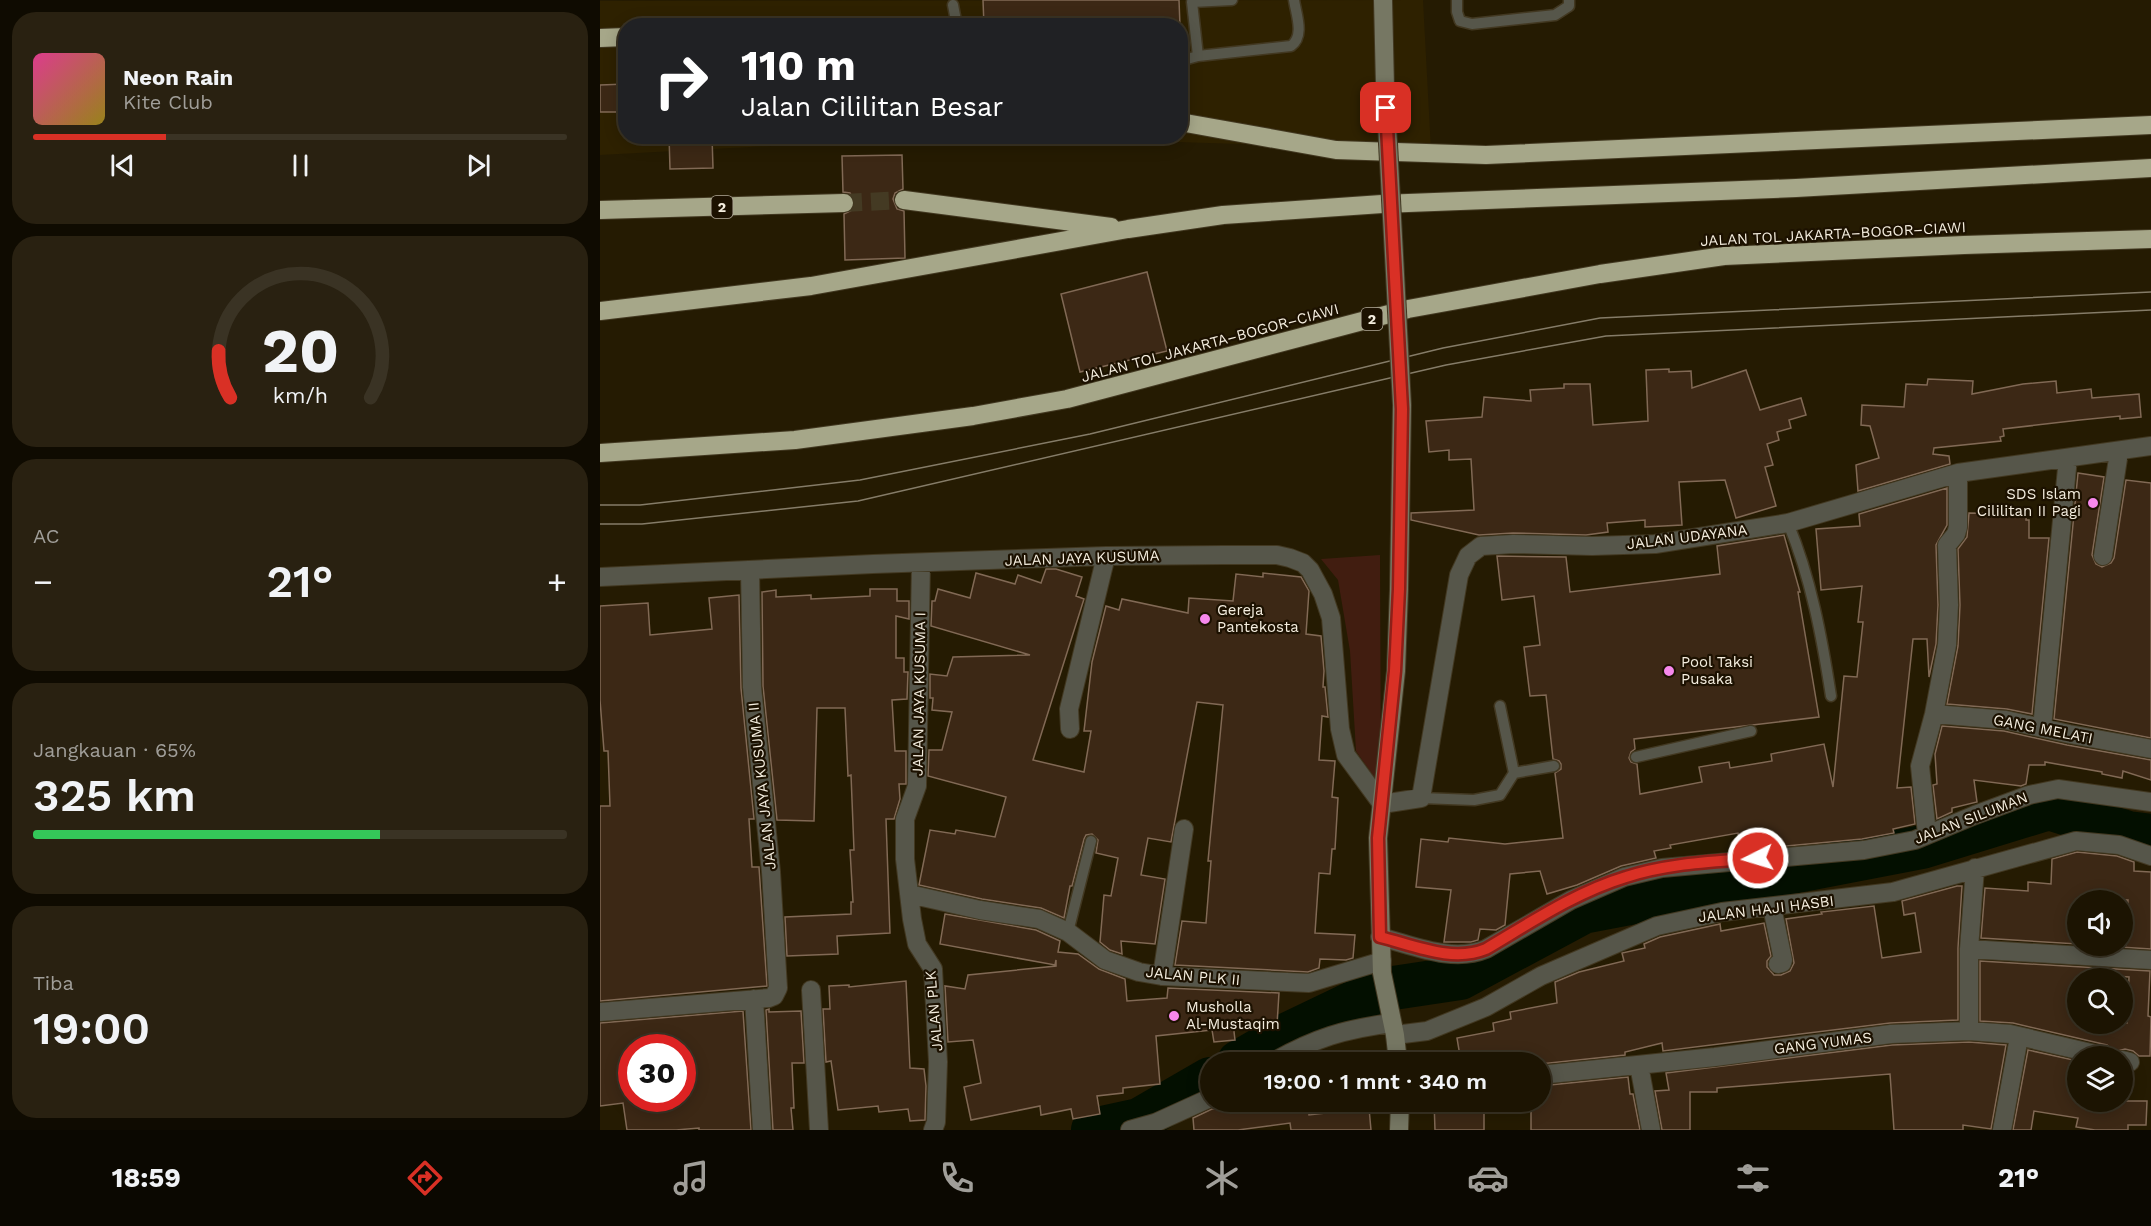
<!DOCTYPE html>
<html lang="id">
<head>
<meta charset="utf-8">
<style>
  :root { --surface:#1c1402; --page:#292111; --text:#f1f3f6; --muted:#a09e99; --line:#3a3324; --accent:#d93025 }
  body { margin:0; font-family:"Work Sans",sans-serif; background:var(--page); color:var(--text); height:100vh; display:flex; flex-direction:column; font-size:22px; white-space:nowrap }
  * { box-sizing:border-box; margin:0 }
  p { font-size:20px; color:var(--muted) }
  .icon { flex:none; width:33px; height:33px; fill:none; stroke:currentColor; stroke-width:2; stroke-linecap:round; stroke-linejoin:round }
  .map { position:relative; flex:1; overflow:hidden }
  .drawer { display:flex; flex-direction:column; gap:12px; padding:12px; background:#0f0b01; width:600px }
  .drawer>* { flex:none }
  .hud { position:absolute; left:18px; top:18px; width:570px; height:126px; border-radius:24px; box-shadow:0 3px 15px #0003,0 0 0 2px var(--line); background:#202124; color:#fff; overflow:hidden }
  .fabs { position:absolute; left:1467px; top:890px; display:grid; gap:12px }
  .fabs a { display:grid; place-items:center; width:66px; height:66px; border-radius:50%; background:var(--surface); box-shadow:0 3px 15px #0003,0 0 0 2px var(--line); font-size:30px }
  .speed { position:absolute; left:18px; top:1034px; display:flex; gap:12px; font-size:30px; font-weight:700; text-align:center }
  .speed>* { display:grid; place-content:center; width:78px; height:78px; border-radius:50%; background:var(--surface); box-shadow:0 3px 15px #0003,0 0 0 2px var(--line); line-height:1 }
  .speed .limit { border:9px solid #d22; background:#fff; color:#111 }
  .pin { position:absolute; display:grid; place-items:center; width:51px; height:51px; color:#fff; margin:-26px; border-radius:12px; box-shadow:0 3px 9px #0006 }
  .me { position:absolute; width:66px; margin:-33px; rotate:265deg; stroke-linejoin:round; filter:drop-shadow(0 0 4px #0008) }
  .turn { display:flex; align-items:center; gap:21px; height:126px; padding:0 24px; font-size:27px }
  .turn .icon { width:78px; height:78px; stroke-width:2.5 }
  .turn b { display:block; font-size:42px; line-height:51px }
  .big { font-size:45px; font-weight:600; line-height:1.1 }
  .drawer .tile { flex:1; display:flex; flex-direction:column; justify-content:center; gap:9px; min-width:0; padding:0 21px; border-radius:24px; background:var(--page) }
  .drawer .dial { align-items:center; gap:0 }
  .dial svg { height:156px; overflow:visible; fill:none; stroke:var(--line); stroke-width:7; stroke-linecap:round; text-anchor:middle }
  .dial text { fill:var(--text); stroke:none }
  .song { display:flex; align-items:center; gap:18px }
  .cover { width:72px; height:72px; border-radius:9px; background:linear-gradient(135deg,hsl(330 70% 55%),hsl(50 70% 35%)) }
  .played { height:6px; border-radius:3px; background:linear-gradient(90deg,var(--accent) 25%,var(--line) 25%) }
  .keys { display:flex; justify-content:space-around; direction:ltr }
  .heat { display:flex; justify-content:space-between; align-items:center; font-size:33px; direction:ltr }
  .charge { height:9px; border-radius:4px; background:linear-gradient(90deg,#34c759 65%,var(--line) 0) }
  .trip { position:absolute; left:600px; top:1052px; width:351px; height:60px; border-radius:30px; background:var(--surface); box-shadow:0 3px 15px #0003,0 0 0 2px var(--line); font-weight:600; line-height:60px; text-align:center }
  .menu { display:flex; height:96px; justify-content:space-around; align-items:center; background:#0b0801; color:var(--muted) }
  .menu .icon { width:42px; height:42px }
  .menu .selected { color:var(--accent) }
  .menu b { font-size:27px; color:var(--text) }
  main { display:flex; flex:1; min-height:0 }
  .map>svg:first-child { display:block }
  .built { fill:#2e2100 }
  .green { fill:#411d10 }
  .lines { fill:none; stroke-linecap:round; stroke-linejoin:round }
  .river { stroke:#030f00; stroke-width:44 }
  .building { fill:#3c2815; stroke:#816955; stroke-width:1.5; fill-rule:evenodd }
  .highway-tunnel { stroke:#443a23; stroke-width:18; stroke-dasharray:18 9; stroke-linecap:butt }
  .lane-casing { stroke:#423821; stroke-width:13 }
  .street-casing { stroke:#423821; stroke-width:20 }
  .secondary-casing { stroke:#423821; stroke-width:20 }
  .highway-casing { stroke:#423821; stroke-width:20 }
  .lane { stroke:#56564a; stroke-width:10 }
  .street { stroke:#56564a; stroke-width:18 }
  .secondary { stroke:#767763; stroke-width:18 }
  .highway { stroke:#a6a789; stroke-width:18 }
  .tram { stroke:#857c68; stroke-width:1.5 }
  .secondary-bridge-casing { stroke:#423821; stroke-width:20; stroke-linecap:butt }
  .secondary-bridge { stroke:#767763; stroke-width:18 }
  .route-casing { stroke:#8d1f18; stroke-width:15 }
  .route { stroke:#d93025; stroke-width:10 }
  .poi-dot { fill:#f788ec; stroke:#1c1100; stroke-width:2 }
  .labels { text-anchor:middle; stroke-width:4.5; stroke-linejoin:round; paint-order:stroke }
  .shield { fill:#1c1100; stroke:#b3ab9b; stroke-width:1.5 }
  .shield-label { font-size:14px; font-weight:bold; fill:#f4edde }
  .street-label { font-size:15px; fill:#f4edde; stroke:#1c1100 }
  .poi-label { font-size:15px; fill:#f4edde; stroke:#1c1100; text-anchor:start }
</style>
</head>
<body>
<main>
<section class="drawer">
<div class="tile">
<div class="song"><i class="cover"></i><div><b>Neon Rain</b><p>Kite Club</p></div></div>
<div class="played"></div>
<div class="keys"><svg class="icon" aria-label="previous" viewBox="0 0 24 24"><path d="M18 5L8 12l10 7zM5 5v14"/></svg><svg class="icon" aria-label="pause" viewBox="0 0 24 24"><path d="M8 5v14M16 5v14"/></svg><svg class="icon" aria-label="next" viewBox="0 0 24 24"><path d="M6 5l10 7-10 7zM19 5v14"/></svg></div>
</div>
<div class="tile dial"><svg viewBox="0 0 100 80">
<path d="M14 69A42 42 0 1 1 86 69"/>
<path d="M14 69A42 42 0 0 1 8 45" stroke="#d93025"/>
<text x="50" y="56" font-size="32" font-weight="700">20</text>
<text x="50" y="72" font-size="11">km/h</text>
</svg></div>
<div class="tile"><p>AC</p>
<div class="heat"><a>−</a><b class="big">21°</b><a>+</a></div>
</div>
<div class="tile"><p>Jangkauan · 65%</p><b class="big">325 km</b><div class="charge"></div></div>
<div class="tile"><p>Tiba</p><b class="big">19:00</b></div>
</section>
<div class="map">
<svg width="1551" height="1130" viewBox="0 0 1551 1130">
  <rect width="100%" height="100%" fill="#251b02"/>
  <path class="built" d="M823,0L831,150L416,137L580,136V26H26V136L342,137L0,155V1Z"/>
  <path class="green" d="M780,555L781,787L756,751L750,651L738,580L721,559Z"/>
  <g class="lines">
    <path class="river" d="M639,1062L684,1036L780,990L860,978L983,912L1322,847L1449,808L1528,833L1551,836
      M493,1130L539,1120L610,1079"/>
  </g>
  <path class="building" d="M383,0H579L580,26H384Z
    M26,84V112H0V85Z
    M69,136H112L113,168L70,169Z
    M302,155L303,189L295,193L293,199L297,209L304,211L305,258L245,260L244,214L254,209L255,202L250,193L243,192L242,156Z
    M547,272L567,351L480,372L461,294Z
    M1069,369V372L1091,371L1092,388L1146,370L1160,410L1201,398L1206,415L1189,420L1191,428L1177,432L1179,440L1167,444L1173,465L1165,467L1176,506L1136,518L1125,480L1079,482L1082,525L1045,527V520L1007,523L1008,532L986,535L913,533L879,535L811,520V513L874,510L871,459L849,460V450L829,452L826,421L882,417L884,397L931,401L930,390L964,388V384H990L993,425L1048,421L1046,370Z
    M1328,379L1373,381L1372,394L1423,384L1456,381L1457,393L1491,389L1492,398L1539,394L1541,417L1520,419V416L1480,420L1403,429L1404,436L1400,437L1401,441L1334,448L1333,454L1349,456L1350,464L1258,491L1256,465L1279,458L1270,426L1261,425L1262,405L1304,407L1306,384L1327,385Z
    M1478,473L1504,477L1492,555L1496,564L1502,567L1511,563L1514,558L1526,480L1551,483V738L1454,719Z
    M1347,488V525L1336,545L1338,605L1336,644L1329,677L1327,639H1313L1297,788L1311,787L1315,824L1293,829L1294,833L1262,839L1141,850L1138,833L1070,845L1071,848L1054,851L1056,858L1021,866L977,885L947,894L940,871L910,874L905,925L896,930L880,929L878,940L871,942H844L851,890L816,887L821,839L848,842L849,838L905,844L963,838L955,773L961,769V764L959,761L953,759L946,695L930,696L924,647L940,645L934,596L902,600L897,556L966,557L970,592L1120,574L1117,546L1184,535L1200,592H1198L1219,717L1034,739L1035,749L1031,752L1029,758L1031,762L1037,764L1040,794L1102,782L1099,767L1129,762L1130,768L1172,761L1171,754L1224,744L1233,787L1244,676L1257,677L1263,622H1258L1262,586L1221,590L1216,529L1260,526L1259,514Z
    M1369,513L1426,514V520H1429V538H1449L1432,714L1407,709L1347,704L1358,646L1360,605L1358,549L1367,537Z
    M446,569H456L482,577L476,596L484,599L433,760L484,772L491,731H484L492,662L506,606L519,610L522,599L588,613L589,598L633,601L636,574L663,577V573L701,577L709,591L706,634L721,636L724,671L723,687H725L728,717L722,716L719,760L735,761L732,797L738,798L735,849H732L730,874L719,873L715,933L755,935L753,958L746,960L720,959L719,968L708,972L575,965L582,921L606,923L611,861H608L623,705L597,702L571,842L548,838L541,875L565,879L555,944L521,941L522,954L510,950L500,942L504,895L511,896L518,858L496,853L498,840L492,834L486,835L484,839L472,886H470L464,918L441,908L382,899L319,885L330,830L355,834L356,830L395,837L406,797L328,776L329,750H342L352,712L332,710L333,698H330V674L347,676L353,657L430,655L331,626L332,601H335L338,589L370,598L376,573L415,584L418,575L441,583Z
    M270,589H297V601H309V619L296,616V658H304V672H308L307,699L292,700L295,751H306V784H299L300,799L294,819H286L290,933L237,936L238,954L187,956L185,917L251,914V902H253L250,850H254L251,775L248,776L245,708H217L214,821L177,820L163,686L162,592L176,590V597L211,595V599L270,596Z
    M139,595L141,688L154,819H149L152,867H159L167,986L0,1001V806H10L8,751H4L0,700V606L48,603L50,635L112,629L109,598Z
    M1342,726L1404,731L1467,745L1551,760V780L1523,771L1522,778L1502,774V772L1445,762V765H1429L1426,784L1421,786L1374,780L1377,802L1352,808V812L1337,819L1333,785L1337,784L1335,754Z
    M1477,852L1517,856L1534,862V871L1551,872V949L1489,945H1526L1528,900H1478V944L1381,938L1385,888L1428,891V882L1451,884L1452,859Z
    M1357,886H1362L1358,948V1020L1290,1023L1063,1051L1062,1043L1025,1052V1055L940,1064V1062H861L857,1038L894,1031L893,1023L911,1019L910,1012L957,1003L955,982L979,972L1024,961L1022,953L1045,948L1044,944L1060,937L1120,924L1121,931L1164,923L1171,956L1167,961V967L1174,975H1181L1190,971L1194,963L1186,919L1222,914L1221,912L1274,906L1282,958L1321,952L1315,913L1304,915L1302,901Z
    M345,914L436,930L460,941L458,952L478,954L499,969L525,979L527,1001L567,998L568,988L679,993L677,1025L633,1023L635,1040L614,1042L612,1030L556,1036L560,1084L523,1088V1093L497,1096L500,1114L473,1119L471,1109L441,1115L440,1106L371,1120L364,1087L381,1083L373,1040L348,1042L345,986L365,989L368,975L456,966V960L455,965L340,944Z
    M1380,961L1550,971L1548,1016L1551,1017L1550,1056H1539L1533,1051L1525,1049L1514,1052L1507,1045L1413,1023L1380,1021ZM1482,974L1529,977L1527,1023H1478V978H1481Z
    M306,981L310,1068L324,1069L326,1086L325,1120L310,1121L308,1109L279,1112L278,1106L238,1110L231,1061L226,1062L223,1009H230L229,986L249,985V987Z
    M169,1009V1012L201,1011L204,1063H192L194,1108H191L193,1130H173L166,1010Z
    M143,1011L151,1130H99V1128L76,1130H27L23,1103L0,1106V1023ZM82,1043V1098H32V1047Z
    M1369,1042L1406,1045L1391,1129L1363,1125V1130H1294L1290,1074L1117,1088V1092H1090V1130H1062L1055,1091L1069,1090L1066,1073L1292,1045Z
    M1428,1050L1478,1061V1101H1547L1546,1125H1528V1130H1495L1476,1127L1478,1118L1434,1111L1431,1130H1413Z
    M1028,1077L1030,1094H1033L1040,1130H931V1101H940V1086Z
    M621,1101H707L709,1115L769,1108L771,1130H691L690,1123L638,1130H594L593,1118L612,1109L621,1108Z
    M834,1101H884V1130H835Z"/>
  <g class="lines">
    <path class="highway-tunnel" d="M244,203L304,200"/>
    <g class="lane-casing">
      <path id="lane" d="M857,0V12L860,21L872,24L955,15L969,6V0
        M353,5L357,26
        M598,56L592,2L632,0
        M580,61L598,56L691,46C705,36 696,14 694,0
        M1188,523C1211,578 1222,638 1231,696
        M1036,757L1151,731
        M914,773L954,766
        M821,798L874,800L900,795L914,773L900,706
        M468,932L491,841"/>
    </g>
    <g class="street-casing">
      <path id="street" d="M1503,556L1519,452
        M321,563L317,786L305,819V859L312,919L317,944L333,969L338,1062L336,1122L333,1130
        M0,577L273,564L506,556L624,555H677L690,558L703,563L710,570L723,594L731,618L740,729L746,755L782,804L821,798L859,575L868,556L881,546L913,544L992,546L1055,544L1188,523L1358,473L1551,446
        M1334,714L1406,720L1469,734L1551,749
        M1442,728L1468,458
        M470,729L469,709L506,556
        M1327,834L1320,766L1334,714L1347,645L1349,605L1347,545L1356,534L1358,527V473
        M309,894L380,910L439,919L468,932L505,960L539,972L562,976L709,983L782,961
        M1172,907L1183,960L1182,963L1178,964
        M780,937C813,945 852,963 886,949L971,900L1024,877L1062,868L1264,850L1315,840L1375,815L1429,795L1458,789L1551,802
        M1369,949L1551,960
        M562,976L584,829
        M211,990L219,1130
        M154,999L162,1130
        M0,1012L169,998L174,996L178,988L171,872L152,687L150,570
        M1369,1031V949L1375,868
        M795,1035L827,1031L886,1007L941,976L1057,926L1122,912L1293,892L1476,841L1519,845L1551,856
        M1522,1060L1530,1062
        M673,1062C715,1038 745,1029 792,1023
        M1039,1065L1051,1130
        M940,1075L1115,1057L1291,1034L1369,1031L1410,1034L1504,1056
        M530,1130L555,1123L610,1098
        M1402,1130L1419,1037"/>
    </g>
    <g class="secondary-casing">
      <path id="secondary" d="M783,0L785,87
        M798,1062L795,1035L782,973L778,838L796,671L799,589L802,405
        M799,1130L800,1101"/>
    </g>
    <g class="highway-casing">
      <path id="highway" d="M0,38L26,37
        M580,122L736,150L886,155L1551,125
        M304,200L511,227
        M0,210L244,203
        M0,311L211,286L528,229L623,215L782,204L1196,188L1551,168
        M0,453L195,440L373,416L467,399L808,309L1000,274L1124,256L1364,245L1551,239"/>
    </g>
    <use href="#lane" class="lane"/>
    <use href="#street" class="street"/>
    <use href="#secondary" class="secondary"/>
    <use href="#highway" class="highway"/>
    <path class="tram" d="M0,505H40L260,480L490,434L843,348L1000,318L1551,292
      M0,524H42L258,501L846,365L1006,336L1551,310"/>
    <g class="secondary-bridge-casing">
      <path id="secondary-bridge" d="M785,87L802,405"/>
    </g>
    <use href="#secondary-bridge" class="secondary-bridge"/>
  </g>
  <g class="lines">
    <g class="route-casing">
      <path id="route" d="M786,108L802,409L799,589L795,671L778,838L780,937C813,945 852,963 886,949C930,923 976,892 1026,877C1068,863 1114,862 1158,858"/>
    </g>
    <use href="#route" class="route"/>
  </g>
  <g class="poi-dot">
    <circle cx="1493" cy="503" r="6"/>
    <circle cx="605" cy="619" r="6"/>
    <circle cx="1069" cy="671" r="6"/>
    <circle cx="574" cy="1016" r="6"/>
  </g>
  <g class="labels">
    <g class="shield">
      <rect x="111.5" y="196" width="21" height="22" rx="4.5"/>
      <rect x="761.5" y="308" width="21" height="22" rx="4.5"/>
    </g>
    <g class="shield-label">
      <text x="122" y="212">2</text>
      <text x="772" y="324">2</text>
    </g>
    <g class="street-label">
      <text transform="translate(1233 234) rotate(-3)" y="5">JALAN TOL JAKARTA–BOGOR–CIAWI</text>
      <text transform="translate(610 343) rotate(-15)" y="5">JALAN TOL JAKARTA–BOGOR–CIAWI</text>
      <text transform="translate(1087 537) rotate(-7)" y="5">JALAN UDAYANA</text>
      <text transform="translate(482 558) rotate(-2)" y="5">JALAN JAYA KUSUMA</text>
      <text transform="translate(319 694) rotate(-89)" y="5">JALAN JAYA KUSUMA I</text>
      <text transform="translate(1443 729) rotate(11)" y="5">GANG MELATI</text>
      <text transform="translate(162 786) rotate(-96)" y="5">JALAN JAYA KUSUMA II</text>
      <text transform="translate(1371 818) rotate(-21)" y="5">JALAN SILUMAN</text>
      <text transform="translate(1166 909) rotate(-7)" y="5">JALAN HAJI HASBI</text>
      <text transform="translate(593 976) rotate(5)" y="5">JALAN PLK II</text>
      <text transform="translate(334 1011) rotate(-95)" y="5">JALAN PLK</text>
      <text transform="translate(1223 1043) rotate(-7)" y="5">GANG YUMAS</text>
    </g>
    <g class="poi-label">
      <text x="1481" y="499" text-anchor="end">SDS Islam<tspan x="1481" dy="17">Cililitan II Pagi</tspan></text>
      <text x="617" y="615">Gereja<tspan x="617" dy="17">Pantekosta</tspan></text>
      <text x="1081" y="667">Pool Taksi<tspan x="1081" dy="17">Pusaka</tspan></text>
      <text x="586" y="1012">Musholla<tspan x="586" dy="17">Al-Mustaqim</tspan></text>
    </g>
  </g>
</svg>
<div class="fabs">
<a><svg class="icon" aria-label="sound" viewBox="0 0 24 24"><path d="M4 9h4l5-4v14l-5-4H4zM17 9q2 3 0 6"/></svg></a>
<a><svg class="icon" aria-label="search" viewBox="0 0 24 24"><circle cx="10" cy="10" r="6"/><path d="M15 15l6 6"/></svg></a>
<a><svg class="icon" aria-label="layers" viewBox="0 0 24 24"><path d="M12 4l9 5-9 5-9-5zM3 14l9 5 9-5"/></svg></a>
</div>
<div class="speed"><div class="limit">30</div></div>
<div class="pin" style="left:786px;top:108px;background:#d93025"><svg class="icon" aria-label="arrive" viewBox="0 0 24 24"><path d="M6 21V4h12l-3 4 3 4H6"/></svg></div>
<svg class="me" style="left:1158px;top:858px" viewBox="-20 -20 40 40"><circle r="17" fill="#d93025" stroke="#fff" stroke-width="3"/><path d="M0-11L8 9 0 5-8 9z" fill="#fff"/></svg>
<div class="trip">19:00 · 1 mnt · 340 m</div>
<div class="hud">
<div class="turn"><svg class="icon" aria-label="right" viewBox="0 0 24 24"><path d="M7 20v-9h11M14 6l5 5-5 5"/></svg><div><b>110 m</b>Jalan Cililitan Besar</div></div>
</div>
</div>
</main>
<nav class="menu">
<b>18:59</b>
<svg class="icon selected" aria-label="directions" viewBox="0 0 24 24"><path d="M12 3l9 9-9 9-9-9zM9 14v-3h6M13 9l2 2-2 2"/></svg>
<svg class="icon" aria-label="music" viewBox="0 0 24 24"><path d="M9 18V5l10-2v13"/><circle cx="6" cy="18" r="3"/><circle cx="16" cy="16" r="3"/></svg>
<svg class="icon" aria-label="phone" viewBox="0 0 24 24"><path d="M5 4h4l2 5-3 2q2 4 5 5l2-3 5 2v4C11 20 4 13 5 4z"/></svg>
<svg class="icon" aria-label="climate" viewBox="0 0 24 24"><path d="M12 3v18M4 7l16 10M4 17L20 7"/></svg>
<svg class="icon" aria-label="car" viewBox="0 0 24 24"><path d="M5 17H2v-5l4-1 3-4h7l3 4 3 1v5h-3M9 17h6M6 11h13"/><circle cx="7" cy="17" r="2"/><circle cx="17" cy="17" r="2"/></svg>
<svg class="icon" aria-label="filters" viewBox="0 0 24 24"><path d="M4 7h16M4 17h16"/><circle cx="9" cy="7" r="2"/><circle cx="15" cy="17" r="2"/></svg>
<b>21°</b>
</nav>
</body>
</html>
